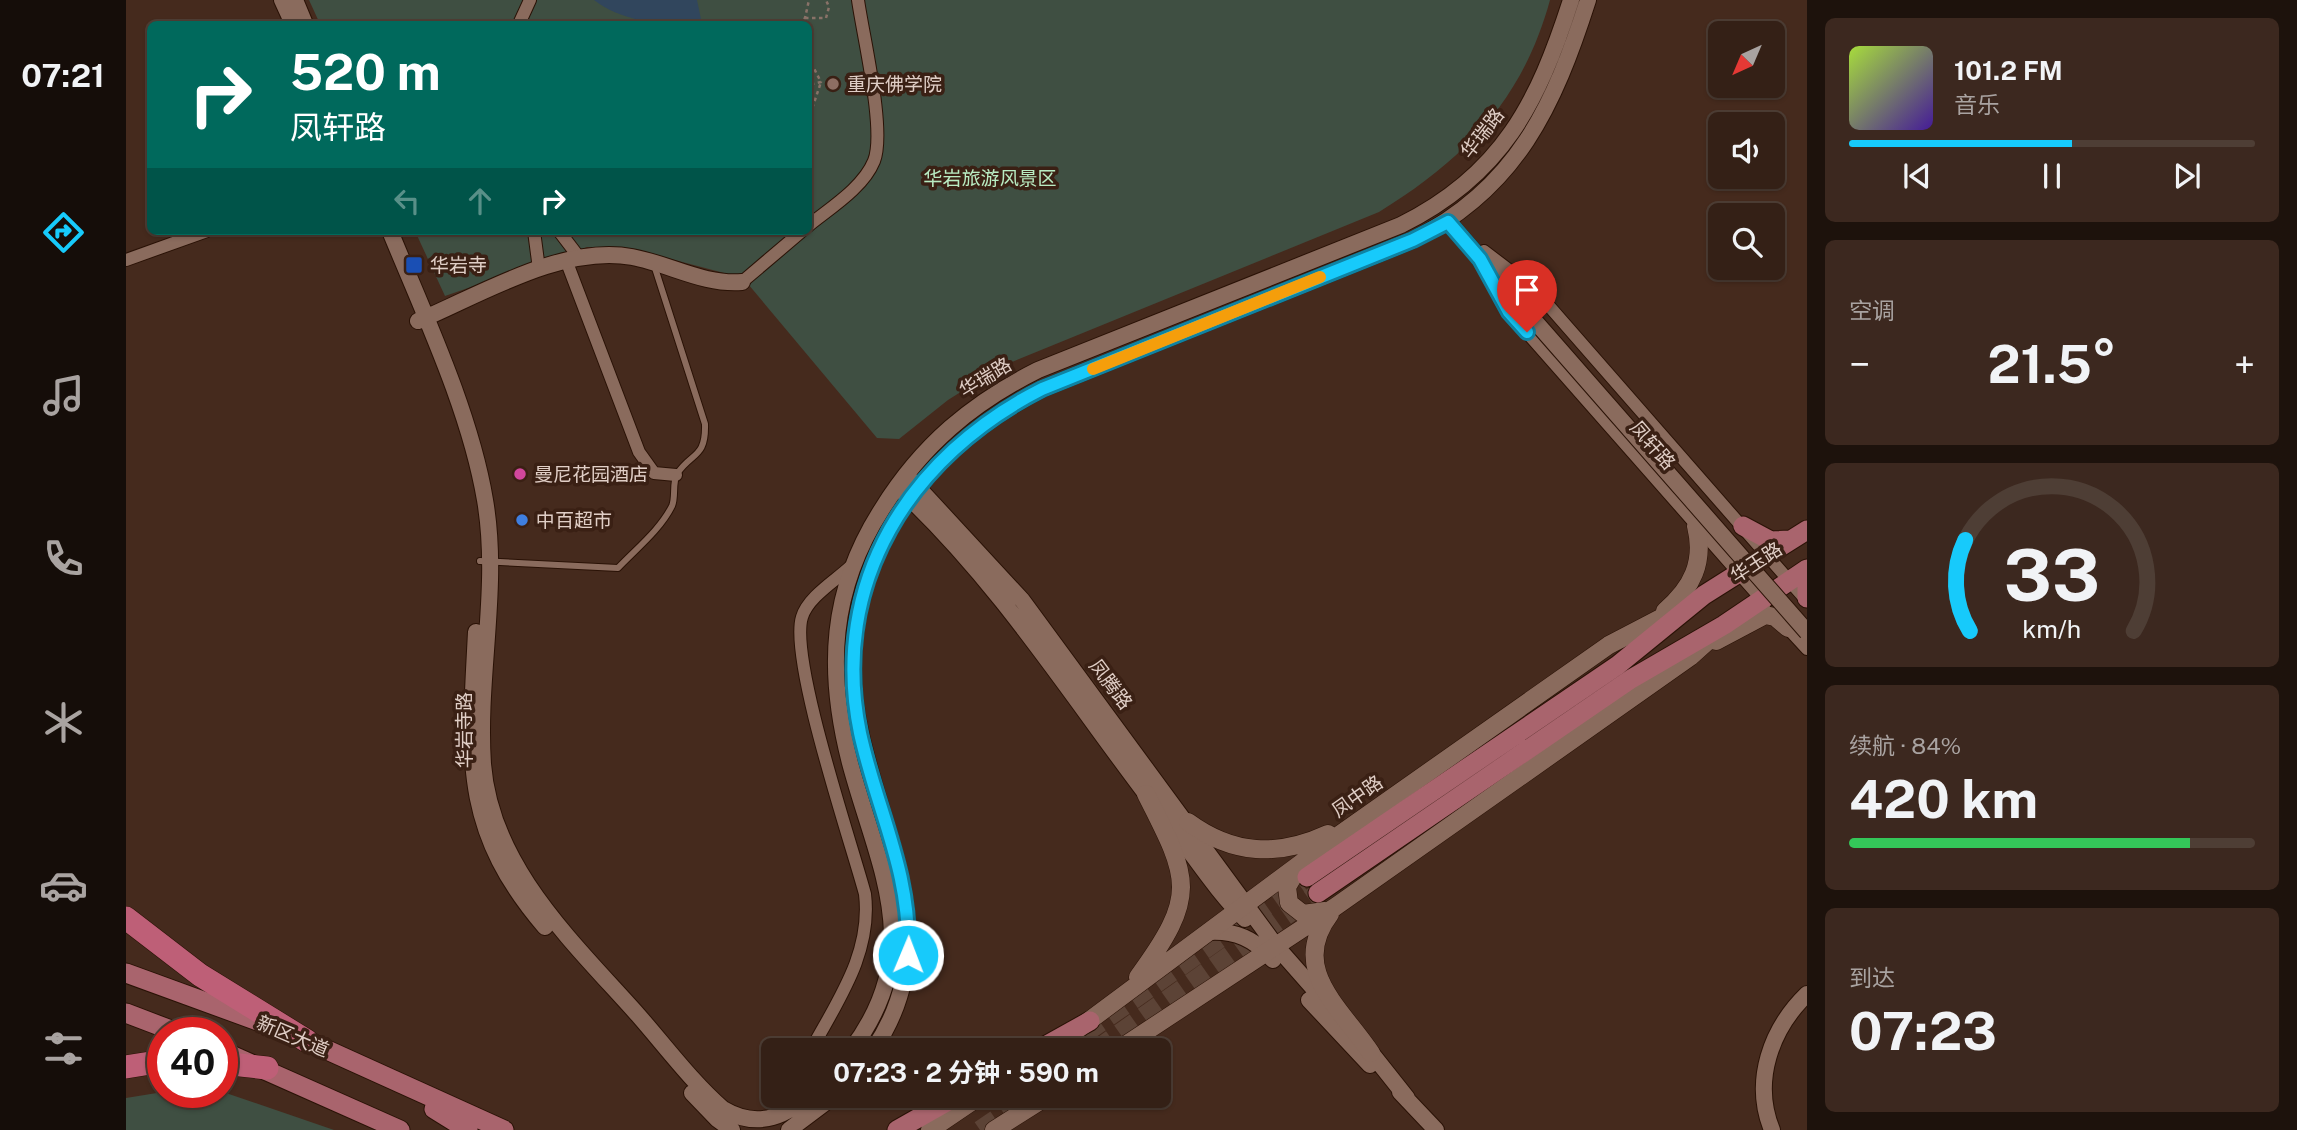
<!DOCTYPE html>
<html lang="zh">
<head>
<meta charset="utf-8">
<style>
  :root { --surface:#342016; --page:#3c281f; --text:#f1f3f6; --muted:#a9a3a1; --line:#4e3e35; --accent:#17cafb }
  body { margin:0; font-family:"Public Sans","Noto Sans SC",sans-serif; background:var(--page); color:var(--text); height:100vh; display:flex; flex-direction:column; font-size:26px; white-space:nowrap }
  * { box-sizing:border-box; margin:0 }
  p { font-size:23px; color:var(--muted) }
  .icon { flex:none; width:38px; height:38px; fill:none; stroke:currentColor; stroke-width:2; stroke-linecap:round; stroke-linejoin:round }
  .map { position:relative; flex:1; overflow:hidden }
  .drawer { display:flex; flex-direction:column; gap:18px; padding:18px; background:#1d120c; width:490px }
  .drawer>* { flex:none }
  .guide { position:absolute; left:21px; top:21px; width:665px; height:214px; border-radius:10px; box-shadow:0 2px 5px #0004,0 0 0 2px var(--line); background:#00695c; color:#fff; overflow:hidden }
  .needle { width:46px; rotate:224deg }
  .buttons { position:absolute; left:1582px; top:21px; display:grid; gap:14px }
  .buttons a { display:grid; place-items:center; width:77px; height:77px; border-radius:10px; background:var(--surface); box-shadow:0 2px 5px #0004,0 0 0 2px var(--line); font-size:35px }
  .speed { position:absolute; left:21px; top:1017px; display:flex; gap:14px; font-size:35px; font-weight:700; text-align:center }
  .speed>* { display:grid; place-content:center; width:91px; height:91px; border-radius:50%; background:var(--surface); box-shadow:0 2px 5px #0004,0 0 0 2px var(--line); line-height:1 }
  .speed .limit { border:10px solid #d22; background:#fff; color:#111 }
  .pin { position:absolute; display:grid; place-items:center; width:60px; height:60px; color:#fff; margin:-72px -30px; border-radius:50% 50% 50% 0; rotate:-45deg; box-shadow:0 0 7px #0007 }
  .pin .icon { rotate:45deg }
  .me { position:absolute; width:77px; margin:-38px; rotate:1deg; stroke-linejoin:round; filter:drop-shadow(0 0 5px #0008) }
  .turn { display:flex; align-items:center; gap:24px; height:147px; padding:0 28px; font-size:32px }
  .turn .icon { width:91px; height:91px; stroke-width:2.5 }
  .turn b { display:block; font-size:49px; line-height:60px }
  .lanes { display:flex; align-items:center; height:66px; padding:0 28px; background:#0003; justify-content:center; gap:35px; direction:ltr }
  .lanes .off { opacity:.35 }
  .big { font-size:52px; font-weight:700; line-height:1.1 }
  .drawer .tile { flex:1; display:flex; flex-direction:column; justify-content:center; gap:10px; min-width:0; padding:0 24px; border-radius:10px; background:var(--page) }
  .drawer .dial { align-items:center; gap:0 }
  .dial svg { height:182px; overflow:visible; fill:none; stroke:var(--line); stroke-width:7; stroke-linecap:round; text-anchor:middle }
  .dial text { fill:var(--text); stroke:none }
  .song { display:flex; align-items:center; gap:21px }
  .cover { width:84px; height:84px; border-radius:10px; background:linear-gradient(135deg,hsl(80 70% 55%),hsl(260 70% 35%)) }
  .played { height:7px; border-radius:4px; background:linear-gradient(90deg,var(--accent) 55%,var(--line) 55%) }
  .keys { display:flex; justify-content:space-around; direction:ltr }
  .heat { display:flex; justify-content:space-between; align-items:center; font-size:38px; direction:ltr }
  .charge { height:10px; border-radius:5px; background:linear-gradient(90deg,#34c759 84%,var(--line) 0) }
  .trip { position:absolute; left:635px; top:1038px; width:410px; height:70px; border-radius:10px; background:var(--surface); box-shadow:0 2px 5px #0004,0 0 0 2px var(--line); font-weight:700; line-height:70px; text-align:center }
  main { display:flex; flex:1; min-height:0 }
  .tabs { display:flex; flex-direction:column; width:126px; justify-content:space-around; align-items:center; background:#150d09; color:var(--muted) }
  .tabs .icon { width:49px; height:49px }
  .tabs .current { color:var(--accent) }
  .tabs b { font-size:32px; color:var(--text) }
  .map>svg:first-child { display:block }
  .green { fill:#3f4f42 }
  .water { fill:#31465d }
  .lines { fill:none; stroke-linecap:round; stroke-linejoin:round }
  .primary-tunnel { stroke:#5c4336; stroke-width:19; stroke-dasharray:19 10; stroke-linecap:butt }
  .service-casing { stroke:#2a1206; stroke-width:8 }
  .minor-casing { stroke:#2a1206; stroke-width:14 }
  .tertiary-casing { stroke:#2a1206; stroke-width:18 }
  .secondary-casing { stroke:#2a1206; stroke-width:19 }
  .primary-casing { stroke:#2a1206; stroke-width:21 }
  .motorway-casing { stroke:#2a1206; stroke-width:24 }
  .path { stroke:#897268; stroke-width:2.5; stroke-dasharray:3.5 3.5; stroke-linecap:butt }
  .service { stroke:#8a6b5d; stroke-width:6 }
  .minor { stroke:#8a6b5d; stroke-width:12 }
  .tertiary { stroke:#8a6b5d; stroke-width:16 }
  .secondary { stroke:#8a6b5d; stroke-width:18 }
  .primary { stroke:#a9646d; stroke-width:19 }
  .motorway { stroke:#be5f77; stroke-width:23 }
  .tertiary-bridge-casing { stroke:#2a1206; stroke-width:18; stroke-linecap:butt }
  .tertiary-bridge { stroke:#8a6b5d; stroke-width:16 }
  .route-casing { stroke:#0f83a3; stroke-width:18 }
  .route { stroke:#17cafb; stroke-width:12 }
  .slow { stroke:#f59e0b; stroke-width:12 }
  .education-dot { fill:#8d6e63; stroke:#3a2014; stroke-width:2.5 }
  .transit-dot { fill:#1a4fb4; stroke:#3a2014; stroke-width:2.5 }
  .hotel-dot { fill:#d1479c; stroke:#3a2014; stroke-width:2.5 }
  .shop-dot { fill:#3f7fe0; stroke:#3a2014; stroke-width:2.5 }
  .labels { text-anchor:middle; stroke-width:7; stroke-linejoin:round; paint-order:stroke }
  .poi-label { font-size:19px; fill:#e0cec6; stroke:#3a2014; text-anchor:start }
  .street-label { font-size:19px; fill:#e0cec6; stroke:#3a2014 }
  .park-label { font-size:19px; fill:#b9ecc3; stroke:#3a2014 }
</style>
</head>
<body>
<main>
<nav class="tabs">
<b>07:21</b>
<svg class="icon current" aria-label="directions" viewBox="0 0 24 24"><path d="M12 3l9 9-9 9-9-9zM9 14v-3h6M13 9l2 2-2 2"/></svg>
<svg class="icon" aria-label="music" viewBox="0 0 24 24"><path d="M9 18V5l10-2v13"/><circle cx="6" cy="18" r="3"/><circle cx="16" cy="16" r="3"/></svg>
<svg class="icon" aria-label="phone" viewBox="0 0 24 24"><path d="M5 4h4l2 5-3 2q2 4 5 5l2-3 5 2v4C11 20 4 13 5 4z"/></svg>
<svg class="icon" aria-label="climate" viewBox="0 0 24 24"><path d="M12 3v18M4 7l16 10M4 17L20 7"/></svg>
<svg class="icon" aria-label="car" viewBox="0 0 24 24"><path d="M5 17H2v-5l4-1 3-4h7l3 4 3 1v5h-3M9 17h6M6 11h13"/><circle cx="7" cy="17" r="2"/><circle cx="17" cy="17" r="2"/></svg>
<svg class="icon" aria-label="filters" viewBox="0 0 24 24"><path d="M4 7h16M4 17h16"/><circle cx="9" cy="7" r="2"/><circle cx="15" cy="17" r="2"/></svg>
</nav>
<div class="map">
<svg width="1681" height="1130" viewBox="0 0 1681 1130">
  <rect width="100%" height="100%" fill="#452a1d"/>
  <path class="green" d="M183,0H1424C1397,99 1339,159 1253,212L876,366L822,400L773,439L751,438L617,278L503,248L461,247L319,296L289,231H682V24H194Z
    M37,1092H97L208,1130H0V1098Z"/>
  <path class="water" d="M468,0H571L576,24C541,25 497,23 468,0Z"/>
  <g class="lines">
    <path class="primary-tunnel" d="M935,1050L1175,882
      M970,1050L1192,893
      M854,1130L904,1096"/>
    <g class="service-casing">
      <path id="service" d="M354,561L492,568C510,549 534,530 546,506C550,497 546,483 551,474C565,452 580,459 579,424L528,265"/>
    </g>
    <g class="minor-casing">
      <path id="minor" d="M393,24L404,0
        M682,226C704,208 737,188 748,161C760,131 737,36 732,0
        M408,231L413,269
        M433,231L452,256
        M1358,251L1409,290L1681,601
        M0,260L81,231
        M440,260L513,452L528,473L550,475
        M1364,278L1383,312L1639,603
        M616,282L676,231
        M1658,624L1681,649
        M685,1050C712,1000 746,953 739,894C725,842 663,659 676,617C682,597 709,581 724,567
        M648,1118L660,1096"/>
    </g>
    <g class="tertiary-casing">
      <path id="tertiary" d="M156,0L167,24
        M169,0L179,24
        M1322,222L1393,303
        M264,231C298,314 344,411 359,500C374,587 351,676 357,764C365,867 447,942 512,1015C540,1047 566,1082 597,1109C629,1128 656,1119 682,1096
        M292,321C354,295 437,244 506,257C544,264 577,285 616,282
        M786,481L896,600L1150,946L1202,1005
        M777,492C882,591 955,712 1043,824C1068,855 1091,892 1119,919
        M350,632C344,754 333,827 419,927
        M1082,932C1109,930 1129,939 1147,960
        M1183,1000L1244,1065
        M1239,1045L1281,1098
        M725,1050C802,949 752,868 724,763C700,670 704,590 756,509C796,445 846,403 912,370L1275,225C1376,175 1412,103 1445,0
        M747,1050C820,945 759,843 735,735C700,584 784,456 916,389L1287,240C1391,188 1428,106 1462,0
        M1274,1092L1310,1130
        M566,1093L591,1119L606,1130
        M663,1130L708,1096
        M1646,1130C1626,1081 1645,1029 1681,994"/>
    </g>
    <g class="secondary-casing">
      <path id="secondary" d="M1539,611C1566,588 1579,562 1570,526
        M1590,641L1639,615L1649,617L1662,628
        M1062,822C1107,855 1152,857 1202,834
        M1171,870L1161,887L1163,903L1177,914L1199,911
        M1204,914C1162,969 1215,1008 1245,1053
        M1012,977C1072,895 1064,880 1020,794
        M952,1029L1213,835L1483,645L1554,608
        M992,1050L1209,907L1564,657L1584,639
        M804,1130L854,1096
        M868,1130L922,1096"/>
    </g>
    <g class="primary-casing">
      <path id="primary" d="M1617,526L1645,541L1664,540
        M1681,580V598
        M1181,877L1492,665L1578,595L1681,530
        M1192,893L1505,679L1598,625L1681,569
        M0,973L140,1024
        M0,1013L50,1032
        M168,1035L378,1130
        M912,1050L964,1021
        M96,1051L274,1130
        M308,1109L342,1130
        M771,1130L831,1096"/>
    </g>
    <g class="motorway-casing">
      <path id="motorway" d="M0,918L74,975L181,1041
        M96,1063L141,1068
        M0,1067L37,1061"/>
    </g>
    <path class="path" d="M679,18H700L703,7L700,0
      M673,24L679,18L683,0
      M682,57L695,82L682,85
      M682,121L695,82"/>
    <use href="#service" class="service"/>
    <use href="#minor" class="minor"/>
    <use href="#tertiary" class="tertiary"/>
    <use href="#secondary" class="secondary"/>
    <use href="#primary" class="primary"/>
    <use href="#motorway" class="motorway"/>
    <g class="tertiary-bridge-casing">
      <path id="tertiary-bridge" d="M1393,303L1681,632"/>
    </g>
    <use href="#tertiary-bridge" class="tertiary-bridge"/>
  </g>
  <g class="lines">
    <g class="route-casing">
      <path id="route" d="M782,955C785,871 751,811 734,733C703,582 784,456 916,389L1287,240L1322,222L1354,259L1383,312L1401,332"/>
    </g>
    <use href="#route" class="route"/>
    <path class="slow" d="M967,369L1194,277"/>
  </g>
  <circle class="education-dot" cx="707" cy="84" r="7"/>
  <rect class="transit-dot" x="279" y="256" width="18" height="18" rx="3.5"/>
  <circle class="hotel-dot" cx="394" cy="474" r="7"/>
  <circle class="shop-dot" cx="396" cy="520" r="7"/>
  <g class="labels">
    <g class="poi-label">
      <text x="721" y="91">重庆佛学院</text>
      <text x="304" y="272">华岩寺</text>
      <text x="408" y="481">曼尼花园酒店</text>
      <text x="410" y="527">中百超市</text>
    </g>
    <g class="street-label">
      <text transform="translate(1356 133) rotate(-52)" y="7">华瑞路</text>
      <text transform="translate(859 377) rotate(-31)" y="7">华瑞路</text>
      <text transform="translate(1527 445) rotate(49)" y="7">凤轩路</text>
      <text transform="translate(1630 562) rotate(-33)" y="7">华玉路</text>
      <text transform="translate(985 684) rotate(53)" y="7">凤腾路</text>
      <text transform="translate(338 730) rotate(-90)" y="7">华岩寺路</text>
      <text transform="translate(1231 796) rotate(-35)" y="7">凤中路</text>
      <text transform="translate(167 1036) rotate(23)" y="7">新区大道</text>
    </g>
    <g class="park-label">
      <text x="864" y="185">华岩旅游风景区</text>
    </g>
  </g>
</svg>
<div class="buttons">
<a><svg class="needle" viewBox="-14 -14 28 28"><path d="M0-13l5 13h-10z" fill="#e53935"/><path d="M0 13l5-13h-10z" fill="#a9a3a1"/></svg></a>
<a><svg class="icon" aria-label="sound" viewBox="0 0 24 24"><path d="M4 9h4l5-4v14l-5-4H4zM17 9q2 3 0 6"/></svg></a>
<a><svg class="icon" aria-label="search" viewBox="0 0 24 24"><circle cx="10" cy="10" r="6"/><path d="M15 15l6 6"/></svg></a>
</div>
<div class="speed"><div class="limit">40</div></div>
<div class="pin" style="left:1401px;top:332px;background:#d93025"><svg class="icon" aria-label="arrive" viewBox="0 0 24 24"><path d="M6 21V4h12l-3 4 3 4H6"/></svg></div>
<svg class="me" style="left:782px;top:955px" viewBox="-20 -20 40 40"><circle r="17" fill="#17cafb" stroke="#fff" stroke-width="3"/><path d="M0-11L8 9 0 5-8 9z" fill="#fff"/></svg>
<div class="trip">07:23 · 2 分钟 · 590 m</div>
<div class="guide">
<div class="turn"><svg class="icon" aria-label="right" viewBox="0 0 24 24"><path d="M7 20v-9h11M14 6l5 5-5 5"/></svg><div><b>520 m</b>凤轩路</div></div>
<div class="lanes"><svg class="icon off" aria-label="left" viewBox="0 0 24 24"><path d="M17 20v-9H6M10 6l-5 5 5 5"/></svg><svg class="icon off" aria-label="ahead" viewBox="0 0 24 24"><path d="M12 20V5M6 11l6-6 6 6"/></svg><svg class="icon" aria-label="right" viewBox="0 0 24 24"><path d="M7 20v-9h11M14 6l5 5-5 5"/></svg></div>
</div>
</div>
<section class="drawer">
<div class="tile">
<div class="song"><i class="cover"></i><div><b>101.2 FM</b><p>音乐</p></div></div>
<div class="played"></div>
<div class="keys"><svg class="icon" aria-label="previous" viewBox="0 0 24 24"><path d="M18 5L8 12l10 7zM5 5v14"/></svg><svg class="icon" aria-label="pause" viewBox="0 0 24 24"><path d="M8 5v14M16 5v14"/></svg><svg class="icon" aria-label="next" viewBox="0 0 24 24"><path d="M6 5l10 7-10 7zM19 5v14"/></svg></div>
</div>
<div class="tile"><p>空调</p>
<div class="heat"><a>−</a><b class="big">21.5°</b><a>+</a></div>
</div>
<div class="tile dial"><svg viewBox="0 0 100 80">
<path d="M14 69A42 42 0 1 1 86 69"/>
<path d="M14 69A42 42 0 0 1 12 29" stroke="#17cafb"/>
<text x="50" y="56" font-size="32" font-weight="700">33</text>
<text x="50" y="72" font-size="11">km/h</text>
</svg></div>
<div class="tile"><p>续航 · 84%</p><b class="big">420 km</b><div class="charge"></div></div>
<div class="tile"><p>到达</p><b class="big">07:23</b></div>
</section>
</main>
</body>
</html>
